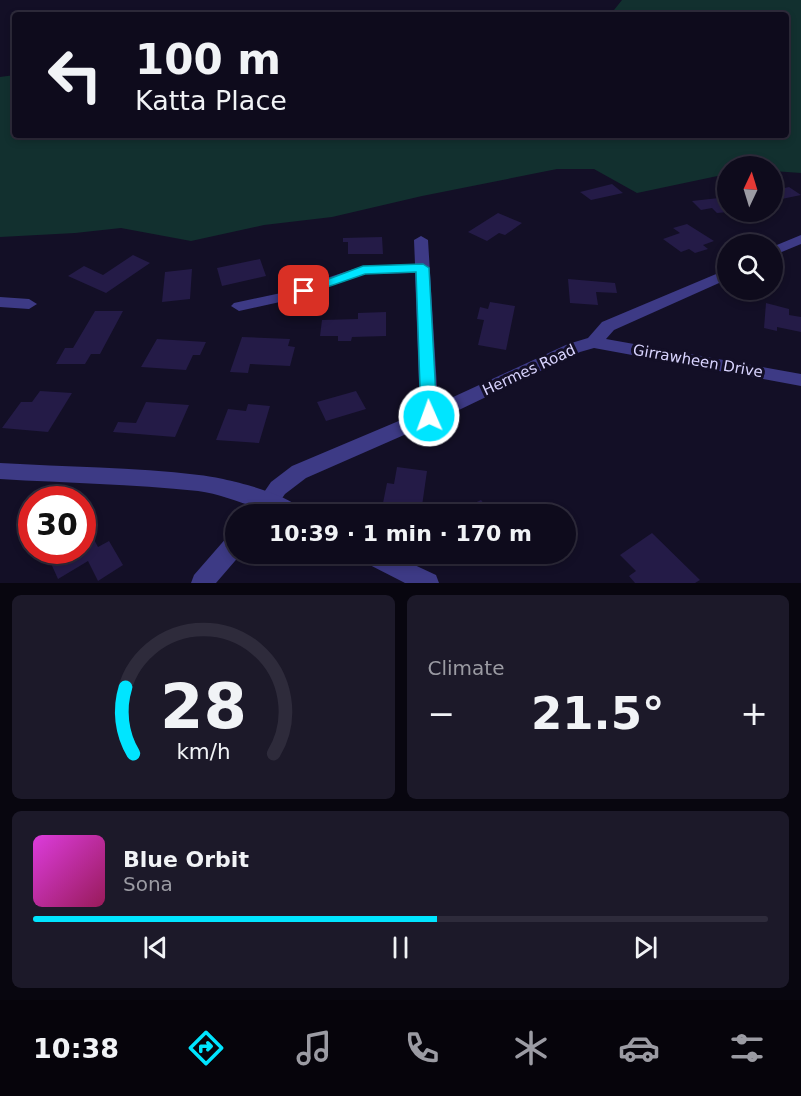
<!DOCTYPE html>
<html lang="en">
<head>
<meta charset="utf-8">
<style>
  :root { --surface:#0e0b1c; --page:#1c1929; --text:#f1f3f6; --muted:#9b9ba3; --line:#2e2b3b; --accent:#00e5ff }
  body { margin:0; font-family:"DejaVu Sans",sans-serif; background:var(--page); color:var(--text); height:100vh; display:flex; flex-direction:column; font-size:22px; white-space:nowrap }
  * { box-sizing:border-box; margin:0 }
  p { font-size:20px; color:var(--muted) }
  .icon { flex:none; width:33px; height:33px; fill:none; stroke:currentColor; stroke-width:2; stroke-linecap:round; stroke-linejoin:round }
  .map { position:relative; height:583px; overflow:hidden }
  .details { display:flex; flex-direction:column; gap:12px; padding:12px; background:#08060f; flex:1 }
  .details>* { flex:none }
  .guide { position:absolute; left:12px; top:12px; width:777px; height:126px; border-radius:6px; box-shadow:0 3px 9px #0003,0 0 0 2px var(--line); background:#0e0b1c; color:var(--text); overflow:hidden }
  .needle { width:39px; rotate:4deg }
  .controls { position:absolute; left:717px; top:156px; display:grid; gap:12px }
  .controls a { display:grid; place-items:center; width:66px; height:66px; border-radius:50%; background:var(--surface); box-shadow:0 3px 9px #0003,0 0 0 2px var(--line); font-size:30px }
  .speed { position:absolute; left:18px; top:486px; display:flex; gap:12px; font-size:30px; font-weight:700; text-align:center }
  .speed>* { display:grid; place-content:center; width:78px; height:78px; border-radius:50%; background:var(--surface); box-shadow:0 3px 9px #0003,0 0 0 2px var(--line); line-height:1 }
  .speed .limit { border:9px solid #d22; background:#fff; color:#111 }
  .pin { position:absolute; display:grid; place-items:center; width:51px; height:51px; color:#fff; margin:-26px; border-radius:12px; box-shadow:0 3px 9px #0006 }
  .me { position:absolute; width:66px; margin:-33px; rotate:358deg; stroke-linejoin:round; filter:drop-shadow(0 0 4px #0008) }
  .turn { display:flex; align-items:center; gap:21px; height:126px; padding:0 24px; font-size:27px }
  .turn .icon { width:78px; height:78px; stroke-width:2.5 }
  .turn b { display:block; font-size:42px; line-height:51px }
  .big { font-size:45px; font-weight:700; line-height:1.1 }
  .details .widget { flex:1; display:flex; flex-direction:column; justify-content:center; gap:9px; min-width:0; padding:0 21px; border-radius:9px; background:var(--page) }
  .details .dial { align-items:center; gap:0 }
  .dial svg { height:156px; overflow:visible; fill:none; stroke:var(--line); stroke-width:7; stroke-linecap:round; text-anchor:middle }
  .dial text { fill:var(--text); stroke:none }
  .song { display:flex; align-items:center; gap:18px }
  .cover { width:72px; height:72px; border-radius:9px; background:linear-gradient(135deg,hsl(300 70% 55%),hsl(330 70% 35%)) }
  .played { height:6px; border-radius:3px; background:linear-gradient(90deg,var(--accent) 55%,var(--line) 55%) }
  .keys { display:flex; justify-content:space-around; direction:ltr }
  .heat { display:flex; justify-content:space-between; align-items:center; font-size:33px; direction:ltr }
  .details .tiles { flex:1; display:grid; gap:12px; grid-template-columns:1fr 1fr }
  .widget:last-child { grid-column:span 2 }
  .trip { position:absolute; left:225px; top:504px; width:351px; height:60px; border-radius:30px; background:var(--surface); box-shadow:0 3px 9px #0003,0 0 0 2px var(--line); font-weight:700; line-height:60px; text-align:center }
  .tab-bar { display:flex; height:96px; justify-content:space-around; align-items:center; background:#06040b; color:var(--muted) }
  .tab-bar .icon { width:42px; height:42px }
  .tab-bar .selected { color:var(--accent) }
  .tab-bar b { font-size:27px; color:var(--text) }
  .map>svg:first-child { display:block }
  .green { fill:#12302f }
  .building { fill:#241b47 }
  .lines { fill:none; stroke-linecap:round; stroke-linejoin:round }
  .minor { fill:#3d3a85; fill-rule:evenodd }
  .tertiary { fill:#3d3a85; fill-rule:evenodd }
  .route { fill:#00e5ff; stroke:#0095a6; stroke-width:1.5 }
  .labels { text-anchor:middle; stroke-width:6; stroke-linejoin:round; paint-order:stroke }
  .street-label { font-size:15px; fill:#d9d4ff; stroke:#130f26 }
</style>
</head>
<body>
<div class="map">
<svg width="801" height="583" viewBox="0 0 801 583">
  <rect width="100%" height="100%" fill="#130f26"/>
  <path class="green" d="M622,0H801V173L773,171L772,166H728L727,174L637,193L594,169H557L422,196L332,217L264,225L191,241L121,228L75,233L0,237V77L15,75V135H786V15H610Z"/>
  <path class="building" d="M367,11H397V14L387,15L355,14V12Z
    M612,184L623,193L591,200L580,192Z
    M789,187L801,195L772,201V191Z
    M719,198L728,200V212L717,213L712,208L701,210L692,201Z
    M498,213L522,223L505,235L499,233L487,241L468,232Z
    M687,224L714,241L703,245L708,249L695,253L689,249L681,252L663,239L680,233L673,228Z
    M382,237L383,254H348V242H343V238Z
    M133,255L150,263L106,293L68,276L84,266L103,275Z
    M260,259L266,276L222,286L217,268Z
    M192,269L190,299L162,302L165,272Z
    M568,279L615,283L617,293L596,292L598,305L570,303Z
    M490,302L515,306L506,350L478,345L484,320L477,319L480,307L488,309Z
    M766,303L789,309V315L801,317V332L777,327V331L764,328Z
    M95,311H123L100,354H91L85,364H56L65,348H73Z
    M386,312V336L352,337L351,341H338V336H320L322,320L358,319V313Z
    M242,337L290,339L288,346L295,347L290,366L250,364L248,373L230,372Z
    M157,339L206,342L200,355H193L186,370L141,367Z
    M40,391L72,393L48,432L2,428L21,402H32Z
    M356,391L366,409L326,421L317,402Z
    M146,402L189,405L175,437L113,432L118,422L136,423Z
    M248,404L270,406L259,443L216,440L228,409L246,411Z
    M397,467L427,471L421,513L382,508L387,483L394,484Z
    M481,500L492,514H463L460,510Z
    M652,533L700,580L695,583H635L629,576L636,571L620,555Z
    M91,534L98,547L109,541L123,565L98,581L88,561L58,579L49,559L63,550H82V539Z"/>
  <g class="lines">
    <path class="minor" d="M801,235V244L772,256V247Z
      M421,236L428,240L438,404L568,344L588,338L602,322L728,269V279L614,330L606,339L801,374V386L594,348L580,352L436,421L306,478L285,494L271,514H249L271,482L292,466L420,412L415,273L365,274L289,300L239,311L231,306L234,303L281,293L363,266L415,264L414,240Z
      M0,297L29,299L37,304L29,309L0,307Z
      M236,533V554H241L216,583H191L194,575L228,536Z"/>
    <path class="tertiary" d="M0,463C66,467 133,467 199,475C221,477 295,494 305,514C268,518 235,496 198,491C133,484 66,483 0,479Z
      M359,554H391L436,575L439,583H405L362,561Z"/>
  </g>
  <path class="route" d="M423,264L429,268L437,416L429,422L421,416L416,272L365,274L304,295L297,291L363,266Z"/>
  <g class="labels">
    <g class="street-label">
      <text transform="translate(698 361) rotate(10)" y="5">Girrawheen Drive</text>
      <text transform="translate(529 370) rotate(-25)" y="5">Hermes Road</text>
    </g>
  </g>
</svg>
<div class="controls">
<a><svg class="needle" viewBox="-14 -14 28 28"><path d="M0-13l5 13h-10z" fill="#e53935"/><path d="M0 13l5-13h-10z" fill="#9b9ba3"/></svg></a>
<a><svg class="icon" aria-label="search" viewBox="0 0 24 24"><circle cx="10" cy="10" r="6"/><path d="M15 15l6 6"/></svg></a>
</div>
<div class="speed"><div class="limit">30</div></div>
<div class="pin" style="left:304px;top:291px;background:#d93025"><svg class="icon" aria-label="arrive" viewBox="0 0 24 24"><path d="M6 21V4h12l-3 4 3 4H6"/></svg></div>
<svg class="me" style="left:429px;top:416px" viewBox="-20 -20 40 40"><circle r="17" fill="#00e5ff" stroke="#fff" stroke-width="3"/><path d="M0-11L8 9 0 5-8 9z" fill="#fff"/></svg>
<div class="trip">10:39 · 1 min · 170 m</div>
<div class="guide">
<div class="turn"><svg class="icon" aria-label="left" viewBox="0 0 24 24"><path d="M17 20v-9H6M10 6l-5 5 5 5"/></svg><div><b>100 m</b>Katta Place</div></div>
</div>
</div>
<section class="details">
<div class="tiles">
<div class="widget dial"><svg viewBox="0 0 100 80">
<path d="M14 69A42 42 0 1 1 86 69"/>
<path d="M14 69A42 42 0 0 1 10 35" stroke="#00e5ff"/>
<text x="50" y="56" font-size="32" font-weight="700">28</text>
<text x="50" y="72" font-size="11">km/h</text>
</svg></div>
<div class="widget"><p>Climate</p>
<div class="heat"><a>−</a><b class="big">21.5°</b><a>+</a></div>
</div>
<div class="widget">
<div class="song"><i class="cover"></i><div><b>Blue Orbit</b><p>Sona</p></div></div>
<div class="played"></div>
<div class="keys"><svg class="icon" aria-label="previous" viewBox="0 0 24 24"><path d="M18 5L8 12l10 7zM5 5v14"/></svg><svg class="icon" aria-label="pause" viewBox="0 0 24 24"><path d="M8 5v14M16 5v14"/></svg><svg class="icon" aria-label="next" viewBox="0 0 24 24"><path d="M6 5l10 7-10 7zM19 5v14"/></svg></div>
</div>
</div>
</section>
<nav class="tab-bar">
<b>10:38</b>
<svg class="icon selected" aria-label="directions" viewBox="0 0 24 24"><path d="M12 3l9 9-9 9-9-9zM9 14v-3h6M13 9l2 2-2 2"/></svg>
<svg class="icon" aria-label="music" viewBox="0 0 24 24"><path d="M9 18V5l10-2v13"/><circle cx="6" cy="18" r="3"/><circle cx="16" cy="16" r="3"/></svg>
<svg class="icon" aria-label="phone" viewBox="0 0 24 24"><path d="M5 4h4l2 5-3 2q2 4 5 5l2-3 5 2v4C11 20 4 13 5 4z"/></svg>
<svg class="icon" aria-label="climate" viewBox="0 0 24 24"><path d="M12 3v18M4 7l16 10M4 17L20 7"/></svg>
<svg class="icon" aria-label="car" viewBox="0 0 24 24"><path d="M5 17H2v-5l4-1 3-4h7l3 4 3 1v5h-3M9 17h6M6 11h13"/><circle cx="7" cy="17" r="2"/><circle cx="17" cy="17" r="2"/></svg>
<svg class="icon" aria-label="filters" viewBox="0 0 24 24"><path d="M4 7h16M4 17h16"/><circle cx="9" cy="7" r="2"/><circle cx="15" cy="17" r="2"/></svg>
</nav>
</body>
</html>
